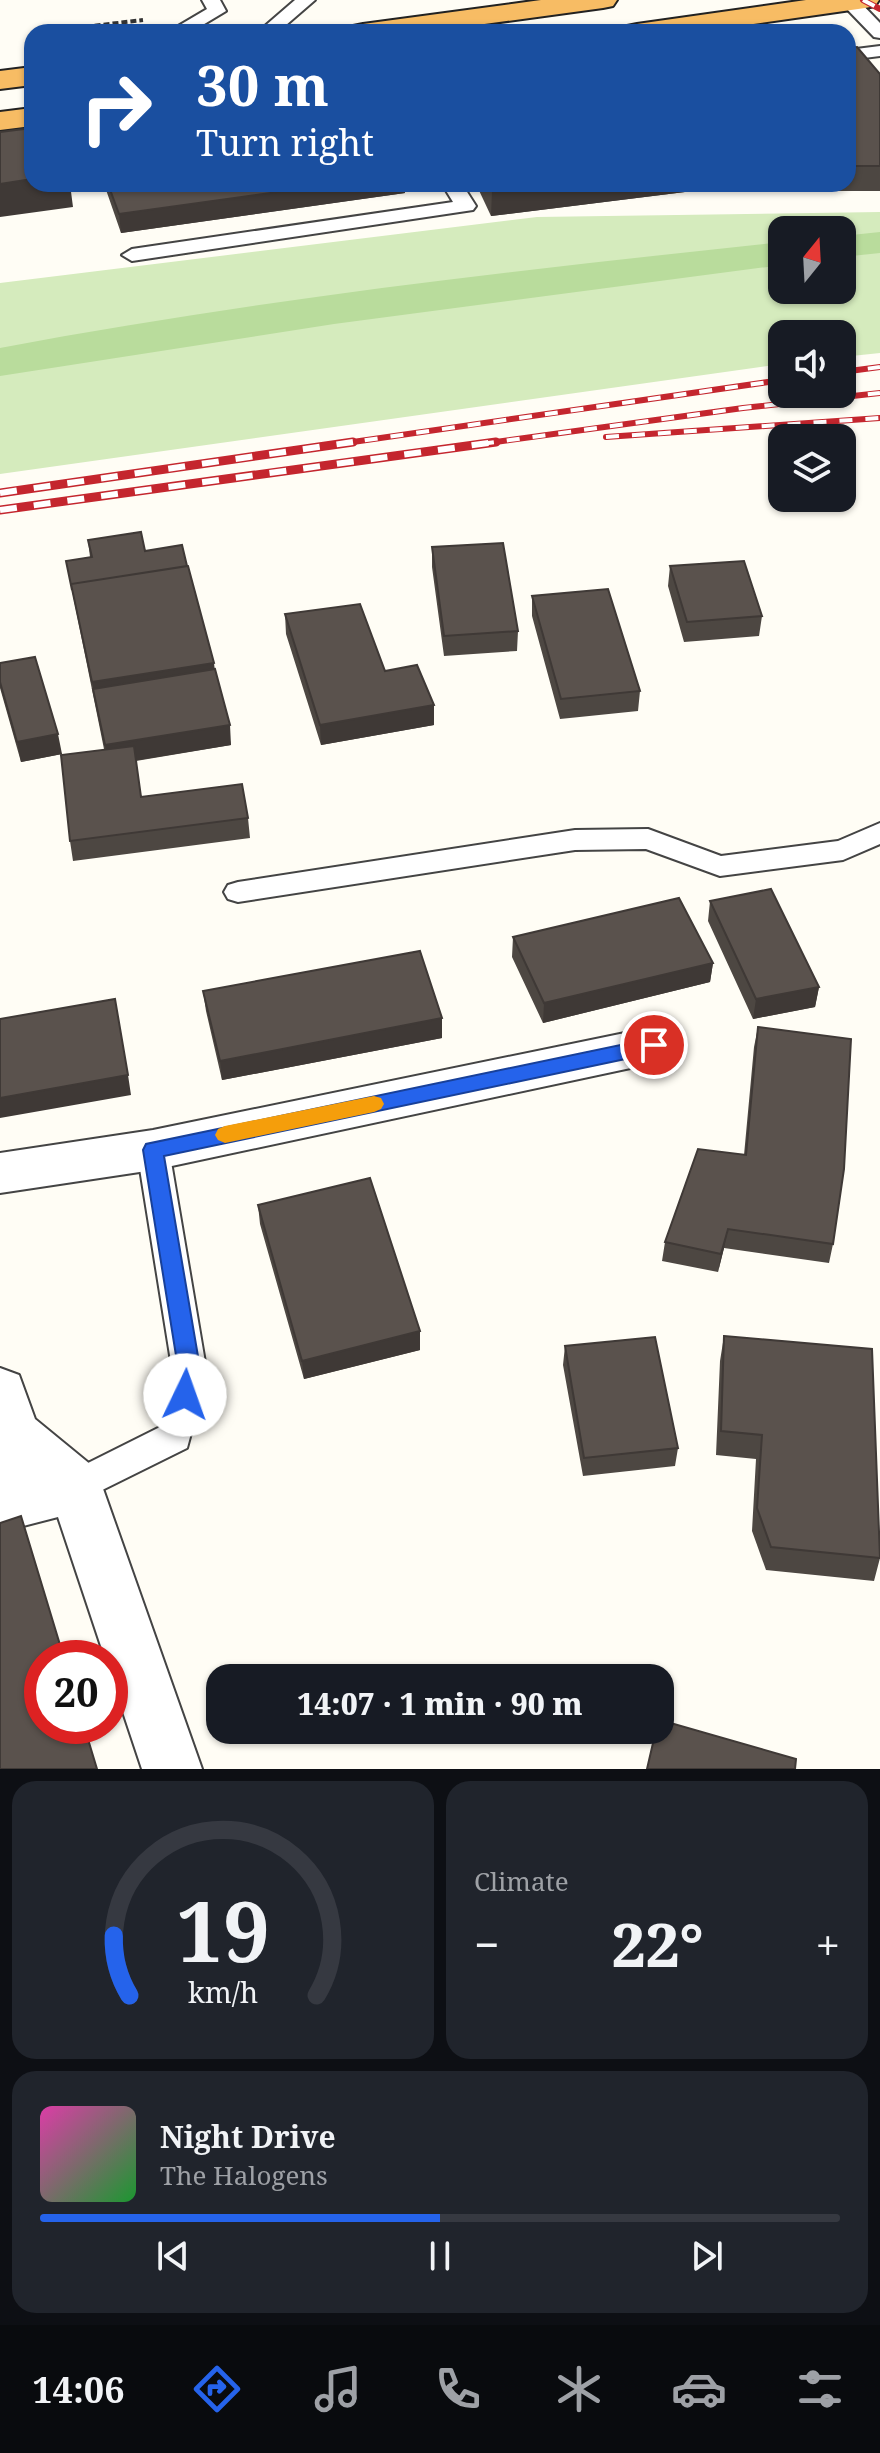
<!DOCTYPE html>
<html lang="en">
<head>
<meta charset="utf-8">
<style>
  :root { --surface:#171b24; --page:#20242c; --text:#f1f3f6; --muted:#9ea1a6; --line:#363941; --accent:#2563eb }
  body { margin:0; font-family:"Noto Serif",serif; background:var(--page); color:var(--text); height:100vh; display:flex; flex-direction:column; font-size:30px; white-space:nowrap }
  * { box-sizing:border-box; margin:0 }
  p { font-size:26px; color:var(--muted) }
  .icon { flex:none; width:44px; height:44px; fill:none; stroke:currentColor; stroke-width:2; stroke-linecap:round; stroke-linejoin:round }
  .map { position:relative; height:1769px; overflow:hidden }
  .panel { display:flex; flex-direction:column; gap:12px; padding:12px; background:#0d0f14; flex:1 }
  .panel>* { flex:none }
  .banner { position:absolute; left:24px; top:24px; width:832px; height:168px; border-radius:24px; box-shadow:0 2px 6px #0004; background:#1a4fa0; color:#fff; overflow:hidden }
  .needle { width:52px; rotate:18deg }
  .buttons { position:absolute; left:768px; top:216px; display:grid; gap:16px }
  .buttons a { display:grid; place-items:center; width:88px; height:88px; border-radius:16px; background:var(--surface); box-shadow:0 2px 6px #0004; font-size:40px }
  .speed { position:absolute; left:24px; top:1640px; display:flex; gap:16px; font-size:40px; font-weight:700; text-align:center }
  .speed>* { display:grid; place-content:center; width:104px; height:104px; border-radius:50%; background:var(--surface); box-shadow:0 2px 6px #0004; line-height:1 }
  .speed .limit { border:12px solid #d22; background:#fff; color:#111 }
  .pin { position:absolute; display:grid; place-items:center; width:68px; height:68px; color:#fff; margin:-34px; border:4px solid #fff; border-radius:50%; box-shadow:0 2px 8px #0007 }
  .me { position:absolute; width:88px; margin:-44px; rotate:3deg; stroke-linejoin:round; filter:drop-shadow(0 0 6px #0008) }
  .turn { display:flex; align-items:center; gap:28px; height:168px; padding:0 40px; font-size:36px }
  .turn .icon { width:104px; height:104px; stroke-width:2.5 }
  .turn b { display:block; font-size:56px; line-height:68px }
  .big { font-size:60px; font-weight:800; line-height:1.1 }
  .panel .widget { flex:1; display:flex; flex-direction:column; justify-content:center; gap:12px; min-width:0; padding:0 28px; border-radius:24px; background:var(--page) }
  .panel .dial { align-items:center; gap:0 }
  .dial svg { height:208px; overflow:visible; fill:none; stroke:var(--line); stroke-width:7; stroke-linecap:round; text-anchor:middle }
  .dial text { fill:var(--text); stroke:none }
  .song { display:flex; align-items:center; gap:24px }
  .cover { width:96px; height:96px; border-radius:12px; background:linear-gradient(135deg,hsl(320 70% 55%),hsl(130 70% 35%)) }
  .played { height:8px; border-radius:4px; background:linear-gradient(90deg,var(--accent) 50%,var(--line) 50%) }
  .keys { display:flex; justify-content:space-around; direction:ltr }
  .heat { display:flex; justify-content:space-between; align-items:center; font-size:44px; direction:ltr }
  .panel .tiles { flex:1; display:grid; gap:12px; grid-template-columns:1fr 1fr }
  .widget:last-child { grid-column:span 2 }
  .trip { position:absolute; left:206px; top:1664px; width:468px; height:80px; border-radius:24px; background:var(--surface); box-shadow:0 2px 6px #0004; font-weight:800; line-height:80px; text-align:center }
  .tabs { display:flex; height:128px; justify-content:space-around; align-items:center; background:#090b0e; color:var(--muted) }
  .tabs .icon { width:56px; height:56px }
  .tabs .on { color:var(--accent) }
  .tabs b { font-size:36px; color:var(--text) }
  .map>svg:first-child { display:block }
  .green { fill:#d5ebbd; fill-rule:evenodd }
  .forest { fill:#b9dc9c }
  .lines { fill:none; stroke-linecap:round; stroke-linejoin:round }
  .service-casing { stroke:#444; stroke-width:4 }
  .minor-casing { stroke:#444; stroke-width:4 }
  .trunk-casing { stroke:#222; stroke-width:4 }
  .path { stroke:#333; stroke-width:4; stroke-dasharray:6 3; stroke-linecap:butt }
  .service { fill:#fff; fill-rule:evenodd }
  .minor { fill:#fff; fill-rule:evenodd }
  .trunk { fill:#f7bc64; fill-rule:evenodd }
  .rail-far1-casing { stroke:#c4262e; stroke-width:6 }
  .rail-casing { stroke:#c4262e; stroke-width:9 }
  .rail-far1 { stroke:#fff; stroke-width:4; stroke-dasharray:13; stroke-linecap:butt }
  .rail { stroke:#fff; stroke-width:6; stroke-dasharray:17; stroke-linecap:butt }
  .wall { fill:#4d4742 }
  .shaded-wall { fill:#3f3936 }
  .building { fill:#5a524d; stroke:#3f3936; stroke-width:2 }
  .route { fill:#2563eb; stroke:#184099; stroke-width:2 }
  .slow { fill:#f59e0b }
</style>
</head>
<body>
<div class="map">
<svg width="880" height="1769" viewBox="0 0 880 1769">
  <rect width="100%" height="100%" fill="#fffdf5"/>
  <path class="green" d="M880,212V353L842,357V334H782V364L0,474V283L537,217ZM782,230H842V290H782Z"/>
  <path class="forest" d="M880,232V253L842,257V236Z
    M782,242V265L334,324L0,376V348C258,299 521,270 782,242Z"/>
  <g class="lines">
    <g class="service-casing">
      <path id="service" d="M202,0H220L226,11L191,32H168L207,9Z
        M295,0H315L278,32H258Z
        M843,0H858L880,23V38L874,37L844,6Z
        M880,46V56L848,60V50Z
        M442,184H462L476,206L473,210L132,261L122,255L132,249L453,202Z
        M880,823V844L843,860L720,876L646,849L575,850L238,902L228,899L224,892L228,885L238,882L575,830L648,829L721,856L838,841Z
        M153,1137L164,1141L169,1150L207,1374L187,1448L76,1503L0,1482V1450L74,1470L160,1427L173,1374L137,1150L142,1141Z"/>
    </g>
    <g class="minor-casing">
      <path id="minor" d="M654,1027L671,1032L677,1045L671,1058L654,1063L153,1170L0,1193V1153L153,1130Z
        M0,1368L19,1375L35,1419L96,1469L202,1769H142L110,1673V1658H105L58,1517L0,1532V1480L22,1475L0,1456Z"/>
    </g>
    <g class="trunk-casing">
      <path id="trunk" d="M541,0H617L613,6L603,8L426,32H349L353,26L363,24Z
        M806,0H879L875,6L865,8L697,32H623L627,26L637,24Z
        M32,67V85L0,89V71Z
        M32,108V126L0,130V112Z"/>
    </g>
    <path class="path" d="M41,32L143,20"/>
    <use href="#service" class="service"/>
    <use href="#minor" class="minor"/>
    <use href="#trunk" class="trunk"/>
    <g class="rail-far1-casing">
      <path id="rail-far1" d="M863,0L880,9
        M842,372L880,367
        M606,437L880,418
        M339,444L782,380
        M481,444L743,408L880,393"/>
    </g>
    <g class="rail-casing">
      <path id="rail" d="M0,493L353,442
        M0,510L496,442"/>
    </g>
    <use href="#rail-far1" class="rail-far1"/>
    <use href="#rail" class="rail"/>
  </g>
  <path class="wall" d="M848,48L880,74V191H693L491,216L476,184H848Z
    M104,184H405V193L121,233Z
    M88,540L145,551L215,669L231,745L136,761L141,797L248,818L250,838L73,861L70,841L104,749L66,561L90,557Z
    M432,547L518,631L517,651L444,656L432,567Z
    M670,566L762,616L759,636L684,642L668,586Z
    M532,596L640,691L638,711L560,719L532,616Z
    M285,614L385,671L434,705V725L321,745L286,634Z
    M0,663L62,754L21,762L0,688Z
    M710,901L819,987L815,1007L753,1019L708,921Z
    M513,937L713,963L710,982L543,1023L512,957Z
    M203,991L442,1018V1038L222,1080L206,1011Z
    M758,1027L833,1244L829,1263L724,1248L718,1272L662,1261L665,1242L744,1155L754,1047Z
    M258,1205L420,1350L304,1379L260,1224Z
    M724,1336L880,1558L874,1581L766,1570L752,1531L756,1459L716,1455L720,1361Z
    M565,1346L678,1448L675,1466L583,1476L563,1365Z"/>
  <path class="shaded-wall" d="M32,179V184H70L73,207L0,217V184Z
    M336,184H405V193L121,233L119,214Z
    M550,184H693V191L491,216L492,191Z
    M214,663L217,689L97,709L92,682Z
    M434,705V725L321,745L320,725Z
    M230,725L231,745L108,765L105,745Z
    M58,734L62,754L21,762L17,742Z
    M713,963L710,982L543,1023L544,1003Z
    M819,987L815,1007L753,1019L756,999Z
    M442,1018V1038L222,1080L220,1061Z
    M128,1075L131,1095L0,1118V1098Z
    M728,1229L724,1248L718,1272L721,1254Z
    M420,1331V1350L304,1379L302,1361Z"/>
  <path class="building" d="M857,47L880,74V166H848V48Z
    M32,128V179L0,184V132Z
    M108,184H336L119,214Z
    M488,184H550L492,191Z
    M141,532L145,551L182,545L187,566L71,584L72,590L66,561L92,557L88,540Z
    M503,543L518,631L444,636L432,547Z
    M744,561L762,616L687,622L670,566Z
    M188,566L214,663L92,682L71,584Z
    M608,589L640,691L561,699L532,596Z
    M360,604L385,671L417,665L434,705L320,725L285,614Z
    M35,657L58,734L17,742L0,682V663Z
    M215,669L230,725L105,745L93,689Z
    M134,746L141,797L242,784L248,818L70,841L61,755Z
    M771,889L819,987L756,999L710,901Z
    M679,898L713,963L544,1003L513,937Z
    M420,951L442,1018L220,1061L203,991Z
    M115,999L128,1075L0,1098V1019Z
    M758,1027L851,1039L844,1169L833,1244L728,1229L721,1254L665,1242L698,1149L746,1155Z
    M370,1178L420,1331L302,1361L258,1205Z
    M724,1336L872,1349L880,1558L771,1547L757,1508L762,1435L721,1431Z
    M655,1337L678,1448L584,1458L565,1346Z
    M21,1516L64,1658H42V1726H84L97,1769H0V1523Z
    M660,1720L796,1759L795,1769H647L656,1730H660Z"/>
  <path class="route" d="M654,1038L661,1040L664,1045L661,1051L654,1053L164,1156L201,1374L193,1402L185,1405L177,1402L174,1395L179,1374L143,1150L146,1144Z"/>
  <path class="slow" d="M374,1096L381,1098L384,1104L381,1109L374,1112L225,1143L218,1140L215,1135L218,1129L225,1126Z"/>
</svg>
<div class="buttons">
<a><svg class="needle" viewBox="-14 -14 28 28"><path d="M0-13l5 13h-10z" fill="#e53935"/><path d="M0 13l5-13h-10z" fill="#9ea1a6"/></svg></a>
<a><svg class="icon" aria-label="sound" viewBox="0 0 24 24"><path d="M4 9h4l5-4v14l-5-4H4zM17 9q2 3 0 6"/></svg></a>
<a><svg class="icon" aria-label="layers" viewBox="0 0 24 24"><path d="M12 4l9 5-9 5-9-5zM3 14l9 5 9-5"/></svg></a>
</div>
<div class="speed"><div class="limit">20</div></div>
<div class="pin" style="left:654px;top:1045px;background:#d93025"><svg class="icon" aria-label="arrive" viewBox="0 0 24 24"><path d="M6 21V4h12l-3 4 3 4H6"/></svg></div>
<svg class="me" style="left:185px;top:1395px" viewBox="-20 -20 40 40"><circle r="19" fill="#fff"/><path d="M0-13L10 11 0 6-10 11z" fill="#2563eb"/></svg>
<div class="trip">14:07 · 1 min · 90 m</div>
<div class="banner">
<div class="turn"><svg class="icon" aria-label="right" viewBox="0 0 24 24"><path d="M7 20v-9h11M14 6l5 5-5 5"/></svg><div><b>30 m</b>Turn right</div></div>
</div>
</div>
<section class="panel">
<div class="tiles">
<div class="widget dial"><svg viewBox="0 0 100 80">
<path d="M14 69A42 42 0 1 1 86 69"/>
<path d="M14 69A42 42 0 0 1 8 46" stroke="#2563eb"/>
<text x="50" y="56" font-size="32" font-weight="700">19</text>
<text x="50" y="72" font-size="11">km/h</text>
</svg></div>
<div class="widget"><p>Climate</p>
<div class="heat"><a>−</a><b class="big">22°</b><a>+</a></div>
</div>
<div class="widget">
<div class="song"><i class="cover"></i><div><b>Night Drive</b><p>The Halogens</p></div></div>
<div class="played"></div>
<div class="keys"><svg class="icon" aria-label="previous" viewBox="0 0 24 24"><path d="M18 5L8 12l10 7zM5 5v14"/></svg><svg class="icon" aria-label="pause" viewBox="0 0 24 24"><path d="M8 5v14M16 5v14"/></svg><svg class="icon" aria-label="next" viewBox="0 0 24 24"><path d="M6 5l10 7-10 7zM19 5v14"/></svg></div>
</div>
</div>
</section>
<nav class="tabs">
<b>14:06</b>
<svg class="icon on" aria-label="directions" viewBox="0 0 24 24"><path d="M12 3l9 9-9 9-9-9zM9 14v-3h6M13 9l2 2-2 2"/></svg>
<svg class="icon" aria-label="music" viewBox="0 0 24 24"><path d="M9 18V5l10-2v13"/><circle cx="6" cy="18" r="3"/><circle cx="16" cy="16" r="3"/></svg>
<svg class="icon" aria-label="phone" viewBox="0 0 24 24"><path d="M5 4h4l2 5-3 2q2 4 5 5l2-3 5 2v4C11 20 4 13 5 4z"/></svg>
<svg class="icon" aria-label="climate" viewBox="0 0 24 24"><path d="M12 3v18M4 7l16 10M4 17L20 7"/></svg>
<svg class="icon" aria-label="car" viewBox="0 0 24 24"><path d="M5 17H2v-5l4-1 3-4h7l3 4 3 1v5h-3M9 17h6M6 11h13"/><circle cx="7" cy="17" r="2"/><circle cx="17" cy="17" r="2"/></svg>
<svg class="icon" aria-label="filters" viewBox="0 0 24 24"><path d="M4 7h16M4 17h16"/><circle cx="9" cy="7" r="2"/><circle cx="15" cy="17" r="2"/></svg>
</nav>
</body>
</html>
